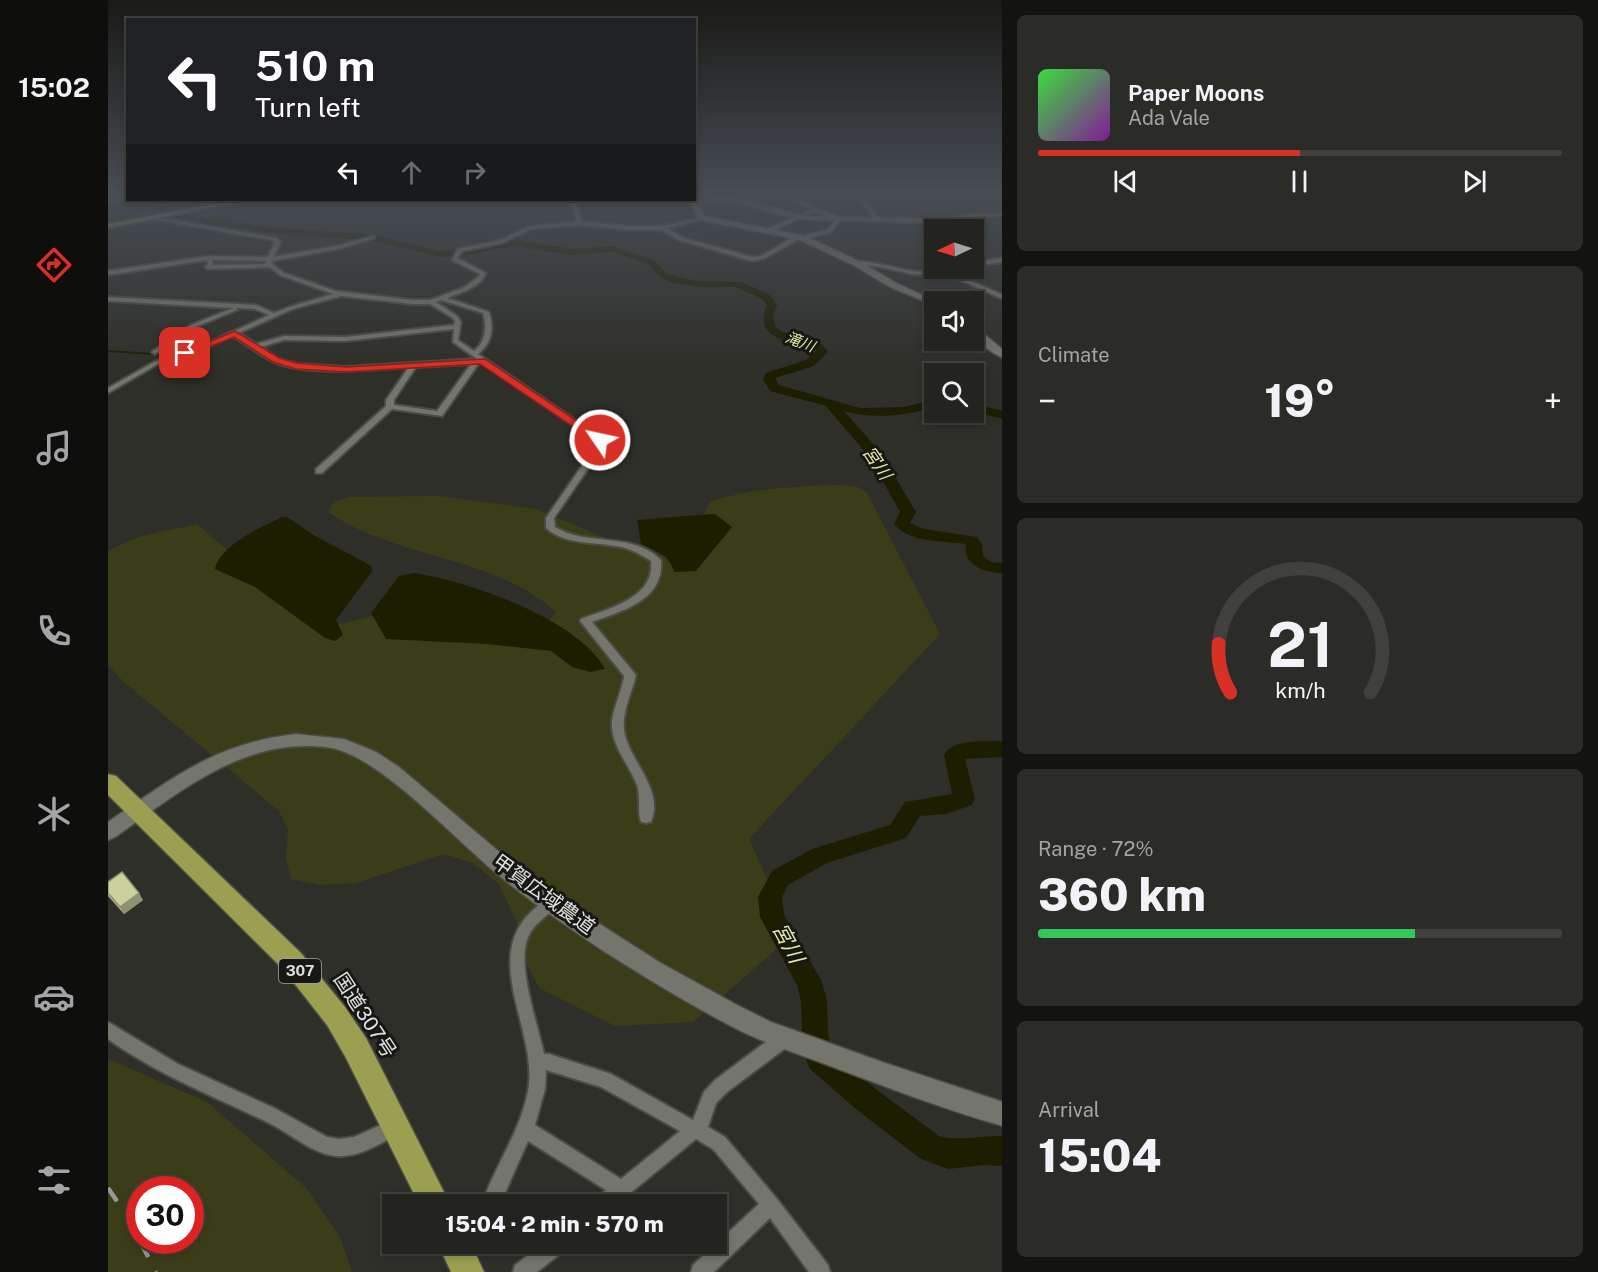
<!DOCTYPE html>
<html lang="en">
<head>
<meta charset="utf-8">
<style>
  :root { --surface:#23231f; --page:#2b2b28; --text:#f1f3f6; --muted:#a3a4a4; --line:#40403d; --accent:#d93025 }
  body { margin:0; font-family:"Public Sans","Noto Sans JP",sans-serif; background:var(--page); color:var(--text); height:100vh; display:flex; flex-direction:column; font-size:22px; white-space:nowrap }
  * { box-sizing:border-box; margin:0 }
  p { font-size:20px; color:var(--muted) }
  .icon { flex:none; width:33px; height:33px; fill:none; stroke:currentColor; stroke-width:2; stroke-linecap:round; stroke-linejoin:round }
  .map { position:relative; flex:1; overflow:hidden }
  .side { display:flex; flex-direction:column; gap:15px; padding:15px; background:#131311; width:596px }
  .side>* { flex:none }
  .banner { position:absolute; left:18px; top:18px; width:570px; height:183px; border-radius:0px; box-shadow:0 3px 9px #0003,0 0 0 2px var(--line); background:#202124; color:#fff; overflow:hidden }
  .needle { width:39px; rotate:266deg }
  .fabs { position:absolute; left:816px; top:219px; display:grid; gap:12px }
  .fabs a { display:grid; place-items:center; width:60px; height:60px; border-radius:0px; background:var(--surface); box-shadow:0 3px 9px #0003,0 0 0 2px var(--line); font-size:30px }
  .speed { position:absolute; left:18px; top:1176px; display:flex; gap:12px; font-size:30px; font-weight:700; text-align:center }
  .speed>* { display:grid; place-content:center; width:78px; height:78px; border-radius:50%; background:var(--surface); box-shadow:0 3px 9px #0003,0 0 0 2px var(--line); line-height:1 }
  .speed .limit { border:9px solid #d22; background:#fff; color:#111 }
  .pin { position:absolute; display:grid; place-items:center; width:51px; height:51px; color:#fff; margin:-26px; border-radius:12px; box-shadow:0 3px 9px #0006 }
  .me { position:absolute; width:66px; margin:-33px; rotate:304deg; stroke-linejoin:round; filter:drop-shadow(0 0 4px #0008) }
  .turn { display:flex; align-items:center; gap:21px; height:126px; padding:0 30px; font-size:27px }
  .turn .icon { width:78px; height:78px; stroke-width:2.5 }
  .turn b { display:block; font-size:42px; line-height:51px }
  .lanes { display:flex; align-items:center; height:57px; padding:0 30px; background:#0003; justify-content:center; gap:30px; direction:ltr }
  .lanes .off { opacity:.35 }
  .big { font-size:45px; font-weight:800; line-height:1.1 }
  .side .widget { flex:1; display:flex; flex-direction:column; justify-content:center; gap:9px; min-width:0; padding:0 21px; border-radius:9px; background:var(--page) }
  .side .dial { align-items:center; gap:0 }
  .dial svg { height:156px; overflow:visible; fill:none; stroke:var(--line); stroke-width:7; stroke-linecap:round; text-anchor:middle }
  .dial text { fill:var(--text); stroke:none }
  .song { display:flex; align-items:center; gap:18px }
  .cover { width:72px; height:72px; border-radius:9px; background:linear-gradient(135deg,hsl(120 70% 55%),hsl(290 70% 35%)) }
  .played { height:6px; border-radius:3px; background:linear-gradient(90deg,var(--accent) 50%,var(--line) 50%) }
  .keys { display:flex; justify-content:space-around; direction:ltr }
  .heat { display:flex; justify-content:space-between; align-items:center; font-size:33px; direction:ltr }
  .charge { height:9px; border-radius:4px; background:linear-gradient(90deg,#34c759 72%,var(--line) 0) }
  .trip { position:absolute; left:274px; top:1194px; width:345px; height:60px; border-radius:0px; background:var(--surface); box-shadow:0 3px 9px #0003,0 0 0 2px var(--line); font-weight:800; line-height:60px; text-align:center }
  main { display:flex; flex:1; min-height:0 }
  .tabs { display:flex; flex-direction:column; width:108px; justify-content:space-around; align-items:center; background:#0e0e0c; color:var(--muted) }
  .tabs .icon { width:42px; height:42px }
  .tabs .current { color:var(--accent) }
  .tabs b { font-size:27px; color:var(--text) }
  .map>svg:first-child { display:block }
  .green { fill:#3b3d19; fill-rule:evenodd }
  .water { fill:#1d1e00 }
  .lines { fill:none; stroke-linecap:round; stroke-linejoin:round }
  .stream { stroke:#1d1e00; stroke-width:2 }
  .river { fill:#1d1e00; fill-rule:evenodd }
  .street-casing { stroke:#4c4c46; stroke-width:4 }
  .secondary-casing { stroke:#4c4c46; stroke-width:3 }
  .primary-casing { stroke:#4c4c46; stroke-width:4 }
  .highway-casing { stroke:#4c4c46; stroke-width:3 }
  .street { fill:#74756d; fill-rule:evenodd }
  .secondary { fill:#74756d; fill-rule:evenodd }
  .primary { fill:#8b8e5b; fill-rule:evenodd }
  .highway { fill:#9b9f4f; fill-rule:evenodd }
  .rail { stroke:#999994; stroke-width:4.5; stroke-dasharray:16 16; stroke-linecap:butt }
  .wall { fill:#afb388 }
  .shaded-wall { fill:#8e926f }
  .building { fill:#cbd09e; stroke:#8e926f; stroke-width:1.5 }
  .route { fill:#d93025; stroke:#8d1f18; stroke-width:1.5 }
  .labels { text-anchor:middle; stroke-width:6; stroke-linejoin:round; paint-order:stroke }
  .far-water-label { font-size:15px; font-style:italic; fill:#e5eba0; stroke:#171714 }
  .shield { fill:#171714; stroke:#a4a4a1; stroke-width:1.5 }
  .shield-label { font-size:15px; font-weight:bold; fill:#e1e1dd }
  .water-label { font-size:18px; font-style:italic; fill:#e5eba0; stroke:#171714 }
  .near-street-label { font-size:20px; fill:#e1e1dd; stroke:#171714 }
  .near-water-label { font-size:21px; font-style:italic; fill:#e5eba0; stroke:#171714 }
</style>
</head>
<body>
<main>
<nav class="tabs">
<b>15:02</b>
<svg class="icon current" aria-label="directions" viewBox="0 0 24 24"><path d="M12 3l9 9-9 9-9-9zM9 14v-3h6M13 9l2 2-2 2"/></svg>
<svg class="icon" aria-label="music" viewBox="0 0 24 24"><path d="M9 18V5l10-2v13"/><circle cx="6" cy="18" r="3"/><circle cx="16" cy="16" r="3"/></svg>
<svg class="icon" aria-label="phone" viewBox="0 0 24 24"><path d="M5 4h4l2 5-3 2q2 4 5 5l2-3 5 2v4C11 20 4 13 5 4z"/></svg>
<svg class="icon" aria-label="climate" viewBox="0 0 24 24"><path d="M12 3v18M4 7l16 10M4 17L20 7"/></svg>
<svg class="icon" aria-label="car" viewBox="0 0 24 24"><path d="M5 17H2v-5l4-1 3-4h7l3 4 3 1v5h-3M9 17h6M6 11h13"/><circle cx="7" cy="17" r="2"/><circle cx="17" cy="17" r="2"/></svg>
<svg class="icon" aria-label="filters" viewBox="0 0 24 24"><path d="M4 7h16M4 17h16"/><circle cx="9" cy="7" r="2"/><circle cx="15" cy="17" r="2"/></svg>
</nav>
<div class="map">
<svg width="895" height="1272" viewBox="0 0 895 1272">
  <rect width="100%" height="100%" fill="#2f2f29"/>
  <path class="green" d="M733,485L750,487L759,493L832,634L641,839L672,908L673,945L585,1022L507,1026L431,988L416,958L410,925L391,884L365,863L336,854L248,883L212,885L183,879L178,858L180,830L171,811L16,682L0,665V552C25,534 60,531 89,524L207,627H220L274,614L440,623L448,612C388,556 288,559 220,512L226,501L243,497L331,496L428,509L539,555L560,556L590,526L602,502C643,488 689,486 733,485Z
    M0,1059L99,1102L198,1188L232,1237L244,1272H0ZM32,1190H82V1240H32Z"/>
  <path class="water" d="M603,514H607L624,527L588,571L566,572C562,555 548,551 533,544L529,520Z
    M174,517H179L207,536L262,565L265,570L228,620L235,635L227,641L217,638L147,587L107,569C111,546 153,527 174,517Z
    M306,573C360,581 470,619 497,669L482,672L464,667L443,651L379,644L278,639L263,613L291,576Z"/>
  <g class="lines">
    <path class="stream" d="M0,351L59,355"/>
    <path class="river" d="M54,205L62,211L97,218L181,229L260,234L332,251L361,249L405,240L464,249L505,246L546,260L557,272L569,277L589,281L633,282L662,295L669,305L665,316L668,328L685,336L714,344L720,352L706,366L667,378L671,385L752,408L795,407L826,400V408C797,415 766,420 736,411L773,453L808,512L802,523L816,529L869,537L874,544L875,556L883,562L895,563V573C877,573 854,565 858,544C836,541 801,543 786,524L792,512L762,458L718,406L662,391L655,379L658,373L698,360L708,351L706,348C681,341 644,340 659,305L654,299L627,287H589L562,282L551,276L540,264L504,252L464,255L405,246L361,255L332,257L260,240L181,235L97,224L56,215L50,208Z
      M866,404L895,411V419L866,412Z
      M895,741V757L857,759L867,799L864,805L838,814L812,816L798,838L719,863L680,885L674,897L676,915L714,982L719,1001L720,1033L724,1051L769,1090L831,1136C850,1142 874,1135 895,1136V1166L877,1165L840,1169L813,1159L749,1110L702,1069L698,1059L694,1033L693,1001L689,985L652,917L650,897L664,871L704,849L782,825L797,802L844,794L836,755C845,738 878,742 895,741Z"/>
    <g class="street-casing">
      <path id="street" d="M704,192H727L688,196L709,209L733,217V219L723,232L694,240L692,238L657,258L644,261L571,240L554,230H522L472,225L423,229L394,243L354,251L349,258L378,273C372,288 352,293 339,298L381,312C386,328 384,343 370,354L496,440L497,444L446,518L447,527C479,547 524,531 553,560C557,600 514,611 484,622L528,675C524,693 514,711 516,730C520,760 557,789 543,822L538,823L533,822C529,812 533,798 529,785C521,764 502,745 504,721C506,705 514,691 516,676L472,621L473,619C501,608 547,598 543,561C535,556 527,551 517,548C492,541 459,547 438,528V518L489,444L488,441L374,363H371L334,416L284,409L214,473H208V469L278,406V400L301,367C265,369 196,377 164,361C151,354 138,344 125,336L99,347L50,364L0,393V388L46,362L95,345L161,315L147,309L129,308V310L87,327L47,354L44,352L45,351L83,325L125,308L0,301V297L148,305L166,313L181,307L225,294L172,275L162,267L100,269L97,267L100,264L99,260L0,275V271L101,256L160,257L167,242L164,240L46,219L44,217L168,238L173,242L165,257L229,246L266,236V238L230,249L164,261L163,263L176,273L228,291L304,300H322L355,288L370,277L372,274L344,260L350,249L390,241L422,226L469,222L463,200H467L474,222L522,226H555L597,217V219L559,228L575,238L644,257L653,256L688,236L692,237L719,230L728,219L707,212L661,232L659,229L703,210L684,197L625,200L623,198ZM104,260L158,261V264L105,265ZM233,296L304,304H322L345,318L347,322L346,325L237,337L176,336L148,344L131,333L185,309ZM333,300L375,313C379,328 378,341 366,351L350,340L353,322L349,316L328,302ZM346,329L345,342L369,359L238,367L189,364L170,359L153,347L176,340L237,341ZM363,364L329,411L286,405V400L308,367Z
        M752,192H757L764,197V199L757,200L773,221H769L752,200V198L758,197Z
        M889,192H895V195Z
        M20,197V199L0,201V199Z
        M895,213V216H872L870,215Z
        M895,258V262L866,266V262Z
        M748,261C768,262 785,268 804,271C819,273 832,268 846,268L840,271L895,295V299L834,272L817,275L805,274L773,267L746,264V262Z
        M442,898L447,900L449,904L447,908C439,916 426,924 421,935C407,963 430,1024 436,1054H441L503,1074L585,1120L596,1092L607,1080L671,1032L677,1030L683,1032L685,1038L683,1044L619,1092L608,1103L600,1127L617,1137L669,1199L720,1265L722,1272H701L662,1218L606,1272H583L585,1265L651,1204L605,1149L588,1139L509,1204H487L490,1198L498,1190L420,1141L392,1204H374C387,1165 412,1133 420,1091C431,1032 372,959 424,911C430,906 435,900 442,898ZM438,1070L493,1087L572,1131L513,1179L427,1125L437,1089Z
        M0,1022L70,1064L166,1108L219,1137L231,1139L246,1137L286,1119L292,1121L294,1127L292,1133C273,1143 251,1158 228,1156C205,1154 183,1134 163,1124C108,1097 50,1075 0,1039Z
        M435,1244H458L456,1251L429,1272H405L407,1265Z"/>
    </g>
    <g class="secondary-casing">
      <path id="secondary" d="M586,195L625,197L697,216L831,219L872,213L876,215L831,223L697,220L669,214L624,201L586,199Z
        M580,200H586L597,216L697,236L751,261L788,283L830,302L823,304L782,287L745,265L692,240L592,220Z
        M866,325L895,350V358C882,352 864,340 866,325Z
        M188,734L236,739L268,752L291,767L402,861L456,901L551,962L629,1005L663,1022L774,1062L895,1102V1126C835,1109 778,1087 720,1065C693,1055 665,1046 639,1034C590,1010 543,981 497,952C460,927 423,902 389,874C349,841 271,756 223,748C137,735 72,792 7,837L0,840V822C65,778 107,743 188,734Z"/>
    </g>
    <g class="primary-casing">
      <path id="primary" d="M128,200H141L0,228V224Z"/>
    </g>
    <g class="highway-casing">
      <path id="highway" d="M0,774L8,776L193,953L237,1007L258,1038L342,1204H311L238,1058L219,1025L175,969L0,795Z
        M330,1244H363L376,1272H343Z"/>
    </g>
    <use href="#street" class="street"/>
    <use href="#secondary" class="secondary"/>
    <use href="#primary" class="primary"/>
    <use href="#highway" class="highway"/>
    <path class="rail" d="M0,1188L19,1216L48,1272"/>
  </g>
  <path class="wall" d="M0,882L35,900L16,914L0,896Z"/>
  <path class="shaded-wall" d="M31,893L35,900L16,914L12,907Z"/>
  <path class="building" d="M14,872L31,893L12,907L0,893V882Z"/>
  <linearGradient id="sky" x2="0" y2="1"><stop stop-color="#1a1a17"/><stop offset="0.52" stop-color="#474d54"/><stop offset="1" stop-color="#474d54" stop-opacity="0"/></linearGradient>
  <rect width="895" height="370" fill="url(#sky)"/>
  <path class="route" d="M127,331L171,358L188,363L238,367L377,359L497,440L488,442L372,364L238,372L188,369L165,362L126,337L81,355L73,353Z"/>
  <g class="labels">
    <g class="far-water-label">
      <text transform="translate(692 342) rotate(21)" y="5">滝川</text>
    </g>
    <rect class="shield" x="171" y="959" width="42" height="24" rx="4.5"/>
    <g class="shield-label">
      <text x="192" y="976">307</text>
    </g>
    <g class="water-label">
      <text transform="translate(769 463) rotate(56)" y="6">宮川</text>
    </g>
    <g class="near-street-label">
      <text transform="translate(436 894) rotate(36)" y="7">甲賀広域農道</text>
      <text transform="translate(257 1015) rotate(57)" y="7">国道307号</text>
    </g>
    <g class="near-water-label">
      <text transform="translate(680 943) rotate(62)" y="7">宮川</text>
    </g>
  </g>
</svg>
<div class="fabs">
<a><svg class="needle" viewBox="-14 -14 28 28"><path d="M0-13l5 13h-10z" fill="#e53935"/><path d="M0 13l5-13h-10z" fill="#a3a4a4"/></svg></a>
<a><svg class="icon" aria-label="sound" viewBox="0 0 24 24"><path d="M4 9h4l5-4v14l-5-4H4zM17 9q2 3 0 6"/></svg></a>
<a><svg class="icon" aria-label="search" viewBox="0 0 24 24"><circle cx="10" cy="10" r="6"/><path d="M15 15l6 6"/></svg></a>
</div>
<div class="speed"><div class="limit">30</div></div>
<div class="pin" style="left:77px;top:353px;background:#d93025"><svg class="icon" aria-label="arrive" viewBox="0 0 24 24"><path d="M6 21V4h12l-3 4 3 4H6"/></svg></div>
<svg class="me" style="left:492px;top:440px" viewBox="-20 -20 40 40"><circle r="17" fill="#d93025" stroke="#fff" stroke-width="3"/><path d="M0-11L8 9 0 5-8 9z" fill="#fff"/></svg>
<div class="trip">15:04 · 2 min · 570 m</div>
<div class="banner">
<div class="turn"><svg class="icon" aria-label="left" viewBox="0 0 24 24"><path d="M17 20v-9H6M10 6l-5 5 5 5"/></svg><div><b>510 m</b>Turn left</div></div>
<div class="lanes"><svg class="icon" aria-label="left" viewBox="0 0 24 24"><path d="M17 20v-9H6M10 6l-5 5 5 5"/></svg><svg class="icon off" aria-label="ahead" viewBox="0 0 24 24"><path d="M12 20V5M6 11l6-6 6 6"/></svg><svg class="icon off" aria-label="right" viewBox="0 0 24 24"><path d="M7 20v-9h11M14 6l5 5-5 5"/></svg></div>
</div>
</div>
<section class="side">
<div class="widget">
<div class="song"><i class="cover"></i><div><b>Paper Moons</b><p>Ada Vale</p></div></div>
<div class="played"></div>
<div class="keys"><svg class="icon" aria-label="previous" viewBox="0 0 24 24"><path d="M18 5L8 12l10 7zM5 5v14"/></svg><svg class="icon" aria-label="pause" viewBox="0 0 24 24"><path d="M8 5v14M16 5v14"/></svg><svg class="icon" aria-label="next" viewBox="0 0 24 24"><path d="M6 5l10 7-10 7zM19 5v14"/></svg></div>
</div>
<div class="widget"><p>Climate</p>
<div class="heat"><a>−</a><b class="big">19°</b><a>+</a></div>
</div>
<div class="widget dial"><svg viewBox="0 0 100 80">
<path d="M14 69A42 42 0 1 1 86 69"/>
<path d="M14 69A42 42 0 0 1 8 44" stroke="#d93025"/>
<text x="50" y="56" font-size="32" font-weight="700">21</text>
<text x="50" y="72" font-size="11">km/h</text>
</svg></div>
<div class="widget"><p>Range · 72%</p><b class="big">360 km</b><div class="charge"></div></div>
<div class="widget"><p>Arrival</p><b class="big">15:04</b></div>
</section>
</main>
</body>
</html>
